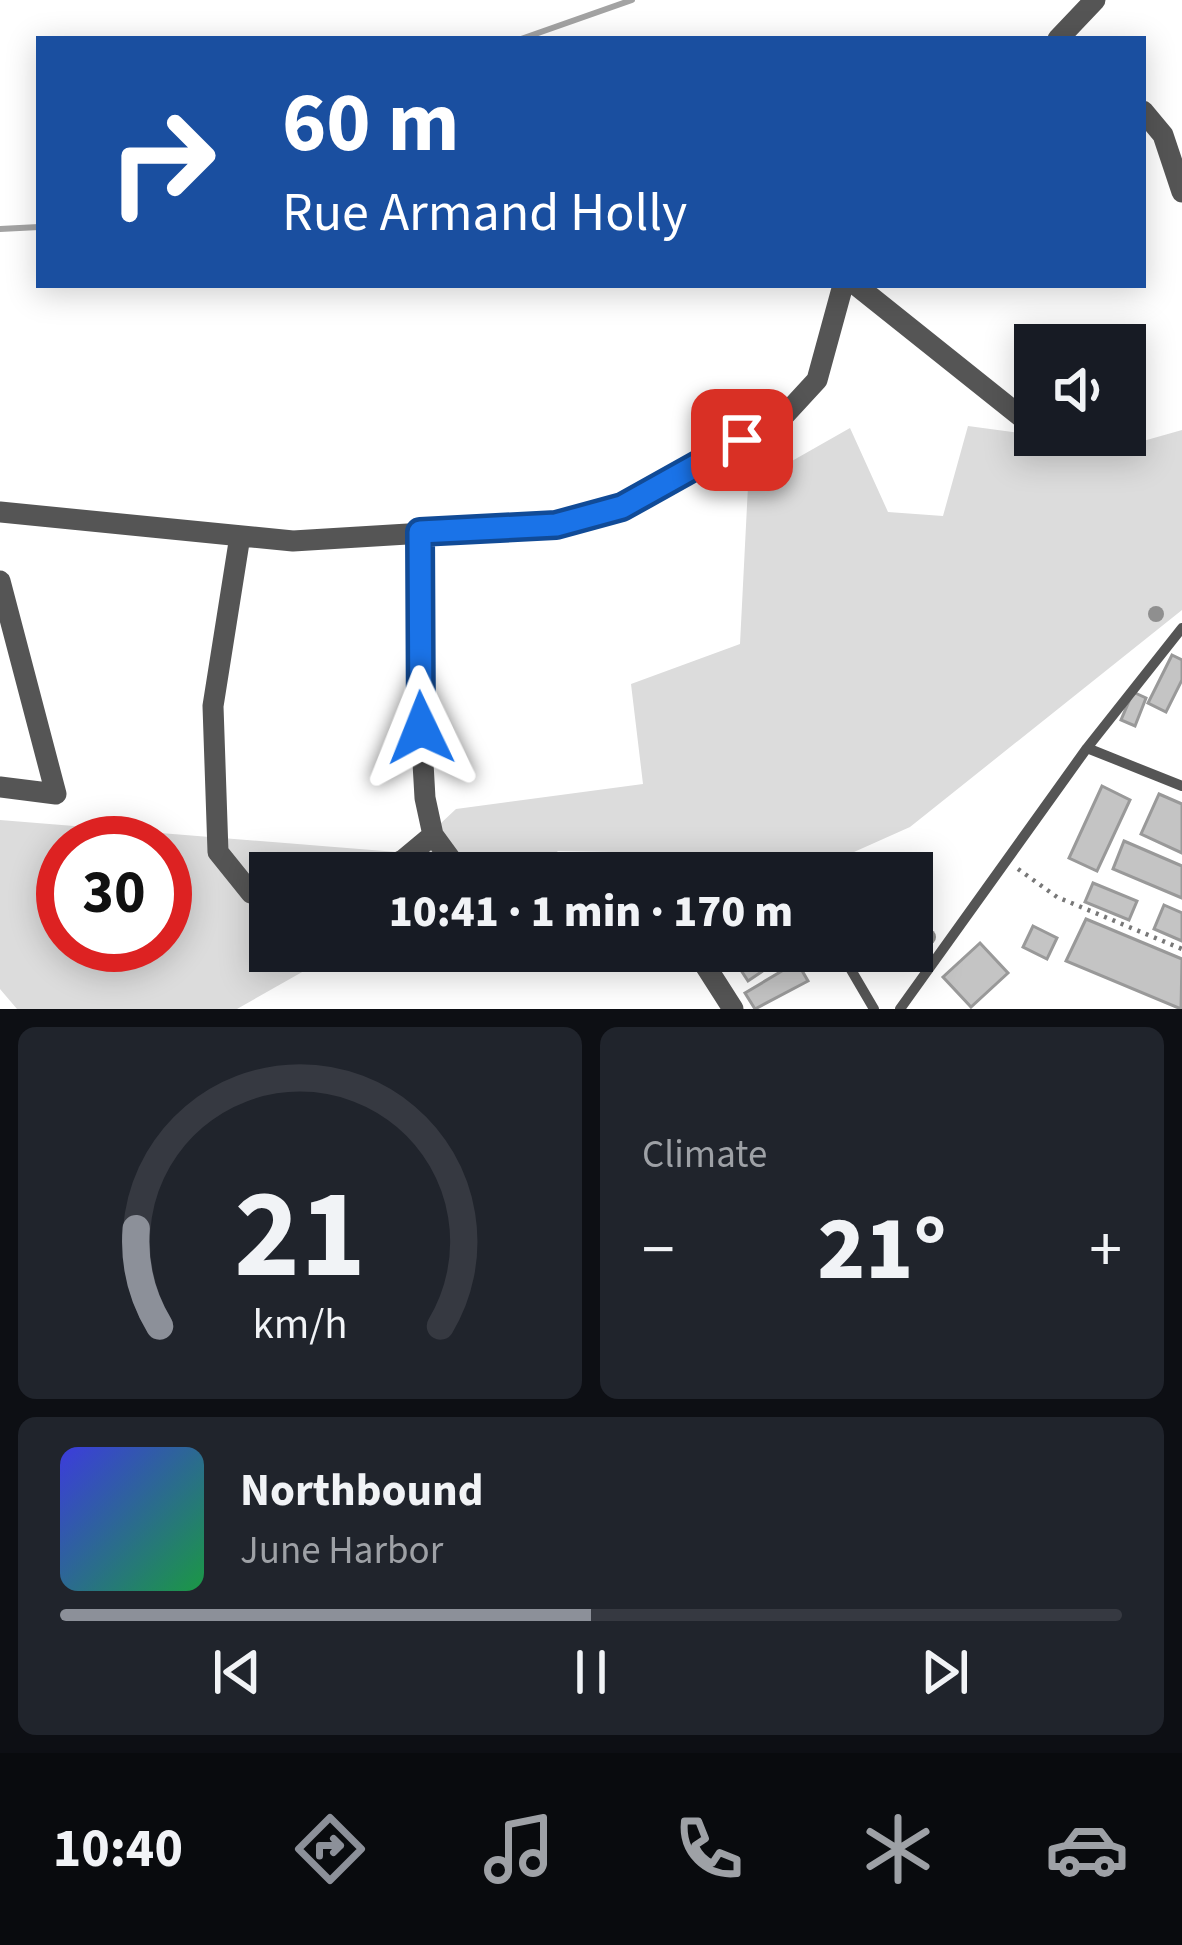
<!DOCTYPE html>
<html lang="en">
<head>
<meta charset="utf-8">
<style>
  :root { --surface:#171b24; --page:#20242c; --text:#f1f3f6; --muted:#9ea1a6; --line:#363941; --accent:#8c9099 }
  body { margin:0; font-family:"Source Sans 3",sans-serif; background:var(--page); color:var(--text); height:100vh; display:flex; flex-direction:column; font-size:45px; white-space:nowrap }
  * { box-sizing:border-box; margin:0 }
  p { font-size:39px; color:var(--muted) }
  .icon { flex:none; width:66px; height:66px; fill:none; stroke:currentColor; stroke-width:2; stroke-linecap:round; stroke-linejoin:round }
  .map { position:relative; height:1009px; overflow:hidden }
  .side { display:flex; flex-direction:column; gap:18px; padding:18px; background:#0d0f14; flex:1 }
  .side>* { flex:none }
  .guide { position:absolute; left:36px; top:36px; width:1110px; height:252px; border-radius:0px; box-shadow:0 6px 30px #0003; background:#1a4fa0; color:#fff; overflow:hidden }
  .buttons { position:absolute; left:1014px; top:324px; display:grid; gap:24px }
  .buttons a { display:grid; place-items:center; width:132px; height:132px; border-radius:0px; background:var(--surface); box-shadow:0 6px 30px #0003; font-size:60px }
  .speed { position:absolute; left:36px; top:816px; display:flex; gap:24px; font-size:60px; font-weight:700; text-align:center }
  .speed>* { display:grid; place-content:center; width:156px; height:156px; border-radius:50%; background:var(--surface); box-shadow:0 6px 30px #0003; line-height:1 }
  .speed .limit { border:18px solid #d22; background:#fff; color:#111 }
  .pin { position:absolute; display:grid; place-items:center; width:102px; height:102px; color:#fff; margin:-51px; border-radius:24px; box-shadow:0 6px 18px #0006 }
  .me { position:absolute; width:132px; margin:-66px; rotate:358deg; stroke-linejoin:round; filter:drop-shadow(0 0 9px #0008) }
  .turn { display:flex; align-items:center; gap:42px; height:252px; padding:0 48px; font-size:54px }
  .turn .icon { width:156px; height:156px; stroke-width:2.5 }
  .turn b { display:block; font-size:84px; line-height:102px }
  .big { font-size:90px; font-weight:800; line-height:1.1 }
  .side .widget { flex:1; display:flex; flex-direction:column; justify-content:center; gap:18px; min-width:0; padding:0 42px; border-radius:18px; background:var(--page) }
  .side .dial { align-items:center; gap:0 }
  .dial svg { height:312px; overflow:visible; fill:none; stroke:var(--line); stroke-width:7; stroke-linecap:round; text-anchor:middle }
  .dial text { fill:var(--text); stroke:none }
  .song { display:flex; align-items:center; gap:36px }
  .cover { width:144px; height:144px; border-radius:18px; background:linear-gradient(135deg,hsl(240 70% 55%),hsl(140 70% 35%)) }
  .played { height:12px; border-radius:6px; background:linear-gradient(90deg,var(--accent) 50%,var(--line) 50%) }
  .keys { display:flex; justify-content:space-around; direction:ltr }
  .heat { display:flex; justify-content:space-between; align-items:center; font-size:66px; direction:ltr }
  .side .tiles { flex:1; display:grid; gap:18px; grid-template-columns:1fr 1fr }
  .widget:last-child { grid-column:span 2 }
  .trip { position:absolute; left:249px; top:852px; width:684px; height:120px; border-radius:0px; background:var(--surface); box-shadow:0 6px 30px #0003; font-weight:800; line-height:120px; text-align:center }
  .menu { display:flex; height:192px; justify-content:space-around; align-items:center; background:#090b0e; color:var(--muted) }
  .menu .icon { width:84px; height:84px }
  .menu .on { color:var(--accent) }
  .menu b { font-size:54px; color:var(--text) }
  .map>svg:first-child { display:block }
  .green { fill:#dcdcdc; fill-rule:evenodd }
  .lines { fill:none; stroke-linecap:round; stroke-linejoin:round }
  .stream { stroke:#a3a3a3; stroke-width:6 }
  .building { fill:#c4c4c4; stroke:#999; stroke-width:3 }
  .path { stroke:#777; stroke-width:4.5; stroke-dasharray:3 6; stroke-linecap:butt }
  .lane { stroke:#555; stroke-width:10 }
  .street { stroke:#555; stroke-width:21 }
  .tree { fill:#8f8f8f }
  .route-casing { stroke:#114b97; stroke-width:30 }
  .route { stroke:#1a73e8; stroke-width:21 }
</style>
</head>
<body>
<div class="map">
<svg width="1182" height="1009" viewBox="0 0 1182 1009">
  <rect width="100%" height="100%" fill="#fff"/>
  <path class="green" d="M968,426L1122,447L1182,430V610L910,827L807,873H731L723,854L558,851L529,873H270V951H360L311,967L237,1009H17L0,989V820L409,853L456,809L643,784L631,684L740,644L748,486L850,428L888,512L943,516ZM63,843H165V945H63Z"/>
  <g class="lines">
    <path class="stream" d="M521,39L632,0
      M0,229L39,227"/>
  </g>
  <path class="building" d="M1172,655L1182,660V680L1166,712L1148,703Z
    M1133,692L1146,698L1135,726L1121,720Z
    M1102,786L1130,800L1097,871L1069,858Z
    M1159,794L1182,804V853L1141,834Z
    M1124,841L1182,866V898L1113,869Z
    M1093,883L1137,901L1129,920L1085,902Z
    M1164,905L1182,913V941L1154,929Z
    M1086,919L1182,959L1181,1009L1066,961Z
    M1033,926L1057,938L1047,959L1023,947Z
    M980,943L1008,973L971,1007L943,977Z
    M744,951H792L748,981L733,958Z
    M797,962L808,981L755,1009L745,993Z"/>
  <g class="lines">
    <path class="path" d="M1018,869L1057,897L1182,949"/>
    <path class="lane" d="M1087,748L1182,786
      M840,951L874,1009
      M900,1009L1087,748L1182,628"/>
    <path class="street" d="M1058,39L1095,0
      M1143,111L1163,135L1182,192
      M856,285L1030,424
      M0,512L293,541L556,525L622,507L782,418L817,380L843,285
      M420,531L419,693L425,798L433,835L452,861L470,873
      M240,536L213,706L218,852L251,893L270,892
      M0,581L56,794L0,787
      M377,873L403,860L433,835
      M696,951L733,1009"/>
  </g>
  <g class="tree">
    <circle cx="1156" cy="614" r="8"/>
    <circle cx="928" cy="937" r="8"/>
  </g>
  <g class="lines">
    <g class="route-casing">
      <path id="route" d="M421,728L420,532L556,525L622,507L742,440"/>
    </g>
    <use href="#route" class="route"/>
  </g>
</svg>
<div class="buttons">
<a><svg class="icon" aria-label="sound" viewBox="0 0 24 24"><path d="M4 9h4l5-4v14l-5-4H4zM17 9q2 3 0 6"/></svg></a>
</div>
<div class="speed"><div class="limit">30</div></div>
<div class="pin" style="left:742px;top:440px;background:#d93025"><svg class="icon" aria-label="arrive" viewBox="0 0 24 24"><path d="M6 21V4h12l-3 4 3 4H6"/></svg></div>
<svg class="me" style="left:421px;top:728px" viewBox="-20 -20 40 40"><path d="M0-17L14 15 0 8-14 15z" fill="#1a73e8" stroke="#fff" stroke-width="4"/></svg>
<div class="trip">10:41 · 1 min · 170 m</div>
<div class="guide">
<div class="turn"><svg class="icon" aria-label="right" viewBox="0 0 24 24"><path d="M7 20v-9h11M14 6l5 5-5 5"/></svg><div><b>60 m</b>Rue Armand Holly</div></div>
</div>
</div>
<section class="side">
<div class="tiles">
<div class="widget dial"><svg viewBox="0 0 100 80">
<path d="M14 69A42 42 0 1 1 86 69"/>
<path d="M14 69A42 42 0 0 1 8 44" stroke="#8c9099"/>
<text x="50" y="56" font-size="32" font-weight="700">21</text>
<text x="50" y="72" font-size="11">km/h</text>
</svg></div>
<div class="widget"><p>Climate</p>
<div class="heat"><a>−</a><b class="big">21°</b><a>+</a></div>
</div>
<div class="widget">
<div class="song"><i class="cover"></i><div><b>Northbound</b><p>June Harbor</p></div></div>
<div class="played"></div>
<div class="keys"><svg class="icon" aria-label="previous" viewBox="0 0 24 24"><path d="M18 5L8 12l10 7zM5 5v14"/></svg><svg class="icon" aria-label="pause" viewBox="0 0 24 24"><path d="M8 5v14M16 5v14"/></svg><svg class="icon" aria-label="next" viewBox="0 0 24 24"><path d="M6 5l10 7-10 7zM19 5v14"/></svg></div>
</div>
</div>
</section>
<nav class="menu">
<b>10:40</b>
<svg class="icon on" aria-label="directions" viewBox="0 0 24 24"><path d="M12 3l9 9-9 9-9-9zM9 14v-3h6M13 9l2 2-2 2"/></svg>
<svg class="icon" aria-label="music" viewBox="0 0 24 24"><path d="M9 18V5l10-2v13"/><circle cx="6" cy="18" r="3"/><circle cx="16" cy="16" r="3"/></svg>
<svg class="icon" aria-label="phone" viewBox="0 0 24 24"><path d="M5 4h4l2 5-3 2q2 4 5 5l2-3 5 2v4C11 20 4 13 5 4z"/></svg>
<svg class="icon" aria-label="climate" viewBox="0 0 24 24"><path d="M12 3v18M4 7l16 10M4 17L20 7"/></svg>
<svg class="icon" aria-label="car" viewBox="0 0 24 24"><path d="M5 17H2v-5l4-1 3-4h7l3 4 3 1v5h-3M9 17h6M6 11h13"/><circle cx="7" cy="17" r="2"/><circle cx="17" cy="17" r="2"/></svg>
</nav>
</body>
</html>
